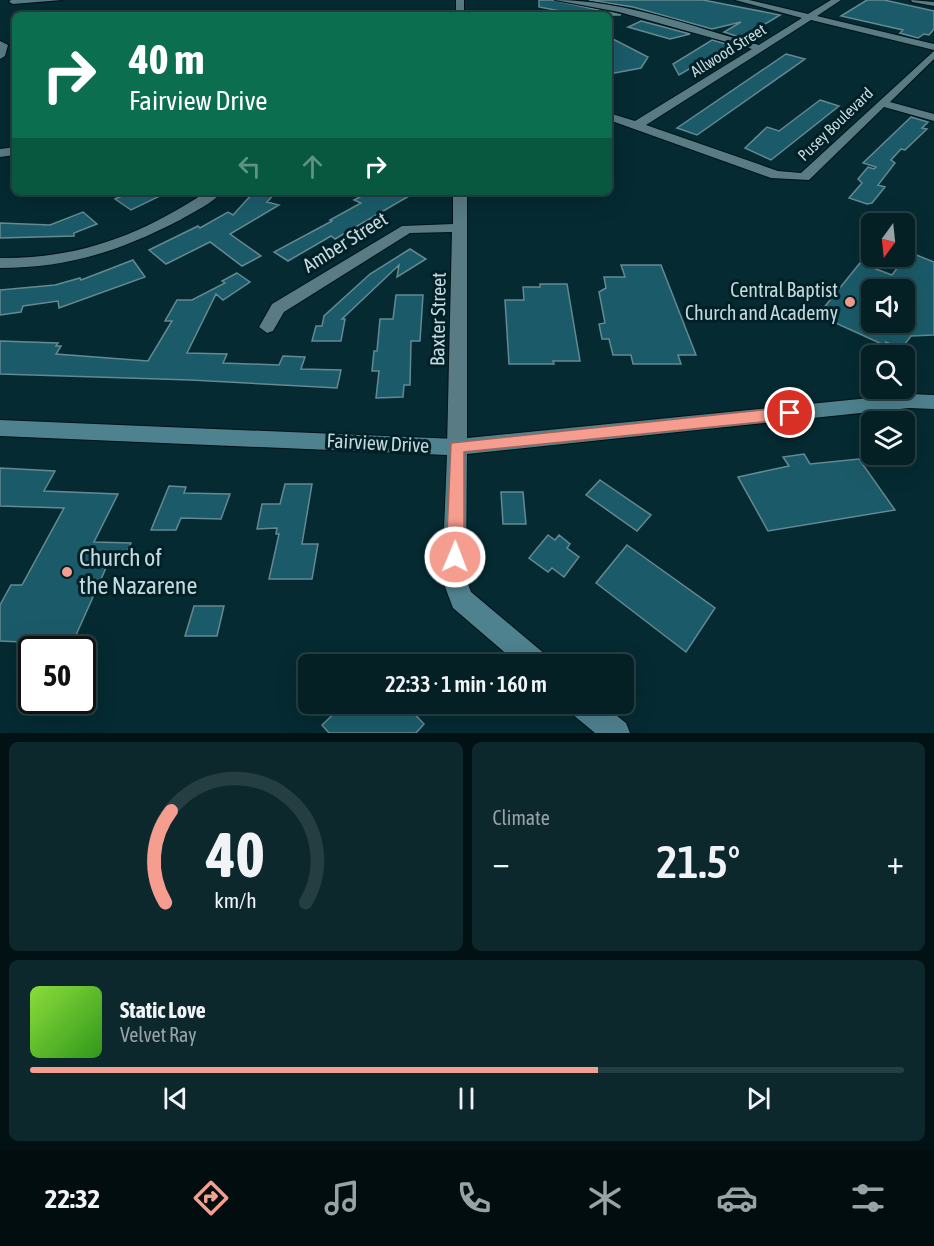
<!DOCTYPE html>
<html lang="en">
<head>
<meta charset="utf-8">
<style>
  :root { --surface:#042025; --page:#0d282d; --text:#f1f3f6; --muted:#97a3a7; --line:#253e42; --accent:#f59d8e }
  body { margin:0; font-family:"Asap Condensed",sans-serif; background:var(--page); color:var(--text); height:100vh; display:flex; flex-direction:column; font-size:22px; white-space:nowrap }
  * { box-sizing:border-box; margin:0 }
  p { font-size:20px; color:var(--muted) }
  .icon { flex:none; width:33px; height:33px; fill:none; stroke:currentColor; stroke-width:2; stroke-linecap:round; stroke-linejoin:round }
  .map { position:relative; height:733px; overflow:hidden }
  .side { display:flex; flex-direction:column; gap:9px; padding:9px; background:#021214; flex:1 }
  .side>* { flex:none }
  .banner { position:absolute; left:12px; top:12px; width:600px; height:183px; border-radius:9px; box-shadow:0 6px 24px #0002,0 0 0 2px var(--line); background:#0b6e4f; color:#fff; overflow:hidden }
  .needle { width:39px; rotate:195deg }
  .tools { position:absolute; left:861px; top:213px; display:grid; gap:12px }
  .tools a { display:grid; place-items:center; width:54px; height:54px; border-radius:9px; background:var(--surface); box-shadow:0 6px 24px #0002,0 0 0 2px var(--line); font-size:30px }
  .speed { position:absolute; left:18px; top:636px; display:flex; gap:12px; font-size:30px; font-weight:700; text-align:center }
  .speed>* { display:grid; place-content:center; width:78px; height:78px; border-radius:50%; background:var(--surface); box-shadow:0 6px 24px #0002,0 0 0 2px var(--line); line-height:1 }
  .speed .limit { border:3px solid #111; border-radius:9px; background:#fff; color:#111 }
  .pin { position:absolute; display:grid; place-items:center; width:51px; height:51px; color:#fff; margin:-26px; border:3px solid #fff; border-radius:50%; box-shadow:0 2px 6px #0007 }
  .me { position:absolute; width:66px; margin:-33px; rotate:1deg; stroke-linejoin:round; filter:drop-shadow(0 0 4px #0008) }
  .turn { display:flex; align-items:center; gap:21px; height:126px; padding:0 18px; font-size:27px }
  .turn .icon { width:78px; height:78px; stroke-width:2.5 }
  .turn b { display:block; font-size:42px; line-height:51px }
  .lanes { display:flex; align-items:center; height:57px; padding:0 18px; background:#0003; justify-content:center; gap:30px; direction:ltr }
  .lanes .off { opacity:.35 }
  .big { font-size:45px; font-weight:600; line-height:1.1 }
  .side .tile { flex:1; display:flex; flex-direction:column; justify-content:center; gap:9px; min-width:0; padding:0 21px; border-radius:9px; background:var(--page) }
  .side .dial { align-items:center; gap:0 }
  .dial svg { height:156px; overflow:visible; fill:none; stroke:var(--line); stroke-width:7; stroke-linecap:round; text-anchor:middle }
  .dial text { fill:var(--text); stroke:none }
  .song { display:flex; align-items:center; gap:18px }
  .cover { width:72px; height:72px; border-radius:9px; background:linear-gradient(135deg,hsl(90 70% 55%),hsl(110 70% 35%)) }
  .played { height:6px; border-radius:3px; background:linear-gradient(90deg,var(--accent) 65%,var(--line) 65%) }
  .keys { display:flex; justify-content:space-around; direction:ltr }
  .heat { display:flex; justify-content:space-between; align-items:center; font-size:33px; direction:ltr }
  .side .tiles { flex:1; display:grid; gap:9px; grid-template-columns:1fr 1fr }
  .tile:last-child { grid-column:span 2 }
  .trip { position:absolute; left:298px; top:654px; width:336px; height:60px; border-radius:9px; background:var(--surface); box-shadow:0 6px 24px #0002,0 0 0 2px var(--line); font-weight:600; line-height:60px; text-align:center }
  .tabs { display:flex; height:96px; justify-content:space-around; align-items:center; background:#020d0f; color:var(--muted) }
  .tabs .icon { width:42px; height:42px }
  .tabs .current { color:var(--accent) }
  .tabs b { font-size:27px; color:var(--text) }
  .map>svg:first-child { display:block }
  .building { fill:#1b5b69; stroke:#658991; stroke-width:1.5; fill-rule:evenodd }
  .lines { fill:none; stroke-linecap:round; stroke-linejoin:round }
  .street-casing { stroke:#001117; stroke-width:2 }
  .secondary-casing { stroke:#001117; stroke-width:2 }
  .street { fill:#587b84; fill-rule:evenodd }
  .secondary { fill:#4e828e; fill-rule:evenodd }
  .route { fill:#f59d8e; stroke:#9f665c; stroke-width:1.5 }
  .poi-dot { fill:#f59d8e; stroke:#002027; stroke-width:2 }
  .labels { text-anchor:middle; stroke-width:6; stroke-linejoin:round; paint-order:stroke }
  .far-street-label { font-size:16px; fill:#c5d8dd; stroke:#002027 }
  .street-label { font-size:20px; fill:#c5d8dd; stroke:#002027 }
  .poi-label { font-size:20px; fill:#c5d8dd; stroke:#002027; text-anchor:end }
  .near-poi-label { font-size:24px; fill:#c5d8dd; stroke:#002027; text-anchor:start }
</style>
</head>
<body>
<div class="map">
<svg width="934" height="733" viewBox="0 0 934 733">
  <rect width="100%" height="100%" fill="#052a31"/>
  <path class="building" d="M539,0H553L621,15H581L539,7Z
    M589,0H703L780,15L742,38L724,32L741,22L712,29L633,7Z
    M867,0H884L934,11V29L929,35L924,34L918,38L900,33L903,30L841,16Z
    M641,21L690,34L670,39L628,27Z
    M609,37L648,57L641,68L609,74Z
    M712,40L730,45L679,75L673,64Z
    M786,54L805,59L697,135L677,128Z
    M820,100L839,106L771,160L745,148L767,127L779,131Z
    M911,117L928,122L922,128L927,129L905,150L901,149L891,160L895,163L878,185L885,187L872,203L867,204L849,198L862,183L858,179L868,167L874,169L876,167L863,163Z
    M131,192H168L131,210L115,199Z
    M254,192H276L267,202L279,205L230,234L261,256L242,266L210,242L166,264L149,250L198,226L200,228L228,212L233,215Z
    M369,192L375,195L381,192H416L335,239L331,236L288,261L274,252L332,221L330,220L361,203L354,200Z
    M83,212L97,224L74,233V236L0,238V223L50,225Z
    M410,249L426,259L397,277L399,265L342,319H345L341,341H312L316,326H322L324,316L370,274Z
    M909,252L934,262V335L911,336L901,349L886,342L884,345L818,315L860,263L892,275ZM872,290H904V322H872Z
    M133,260L145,277L59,308L58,301L23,306L21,312L0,315V290L55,285L80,278L81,280Z
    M621,265H661L696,355H678L681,364H633L631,355H613L609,339H602L599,324L605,323L599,292L606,288L604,277H625Z
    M237,273L250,282L223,300L216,294L187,353L227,354L223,363L279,365L283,356L305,357L301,369L341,370L337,388L191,380L0,374V341L58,343L56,346H61L56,354L148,361L172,321H165L177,300H192L225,283L222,281Z
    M540,284H567L580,361H553L554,364H509L505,300H524L523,287H540Z
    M396,295H423L420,341H411L410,385H404L403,397L376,398L379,371H372L374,351H377L380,319H393Z
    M804,454L810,464L859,459L895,510L768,531L738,477L789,466L783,457Z
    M0,468L55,471L44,491L118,494L94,542L131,543L123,560L110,559L72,644L46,642L42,650H19L22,642L0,641V605L11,585H22L64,508L0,506Z
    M600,480L651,515L637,531L586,495Z
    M285,484H312L302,544H318L312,579H269L279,534H276L277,528L257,529L262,504H280Z
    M169,486L186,487L184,493L230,494L221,519L181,518L176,530H151Z
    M501,492H523L526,524H503Z
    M548,535L555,540L559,535L570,544L567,548L579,557L564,577L552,568L548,572L529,558Z
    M627,545L715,608L686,652L596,583Z
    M194,606H224L217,636H185Z
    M344,704H405L424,724L416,733H329L322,725Z"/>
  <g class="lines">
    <g class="street-casing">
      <path id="street" d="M11,0H62L13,4L9,2Z
        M456,0H464V15H456Z
        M555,0C624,0 693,27 759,45L802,18L735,0H749L808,14L831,0H841L817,16L934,44V50L811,20L646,125L778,171L801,173L934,51V59L890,102L934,114V121L884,107L809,180L771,178L609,120V113L635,121L752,49L619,12Z
        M911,0L934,2V6L912,2Z
        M0,41L8,45L5,56L0,59Z
        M15,147V155L0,157V149Z
        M206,192H222C212,204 193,212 180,220C120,251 68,268 0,268V258C78,259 141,235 206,192Z
        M453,192H467V447L464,453L457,455L450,453L447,447L452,232L410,233L284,312L273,331L267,333L259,327L272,304L402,226L453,224Z"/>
    </g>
    <g class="secondary-casing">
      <path id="secondary" d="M909,394L934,395V409L909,408L467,454L466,579L471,592L546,655L550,664H518L453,608L442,579L447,455L0,436V420L457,439Z
        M568,704H602L626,723L630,733H595L572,714Z"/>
    </g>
    <use href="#street" class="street"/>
    <use href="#secondary" class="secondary"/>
  </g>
  <path class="route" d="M790,407L798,413L790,419L464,452V557L461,563L455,565L449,563L446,557L451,443Z"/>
  <g class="poi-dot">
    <circle cx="850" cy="302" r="6"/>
    <circle cx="67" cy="572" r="6"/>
  </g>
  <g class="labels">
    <g class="far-street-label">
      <text transform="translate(728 50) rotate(-32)" y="6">Allwood Street</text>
      <text transform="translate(835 124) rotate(-44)" y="6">Pusey Boulevard</text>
    </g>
    <g class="street-label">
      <text transform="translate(345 242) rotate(-32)" y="7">Amber Street</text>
      <text transform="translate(438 319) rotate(-89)" y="7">Baxter Street</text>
      <text transform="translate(378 443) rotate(3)" y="7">Fairview Drive</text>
    </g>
    <g class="poi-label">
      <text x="838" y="297">Central Baptist<tspan x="838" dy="23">Church and Academy</tspan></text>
    </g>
    <g class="near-poi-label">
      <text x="79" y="566">Church of<tspan x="79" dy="28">the Nazarene</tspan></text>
    </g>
  </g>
</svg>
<div class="tools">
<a><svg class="needle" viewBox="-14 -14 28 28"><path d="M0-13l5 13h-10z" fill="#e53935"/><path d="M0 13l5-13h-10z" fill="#97a3a7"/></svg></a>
<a><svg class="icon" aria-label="sound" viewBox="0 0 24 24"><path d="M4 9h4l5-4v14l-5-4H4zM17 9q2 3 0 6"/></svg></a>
<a><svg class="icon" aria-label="search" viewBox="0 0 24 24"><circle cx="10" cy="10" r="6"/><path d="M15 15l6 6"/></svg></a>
<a><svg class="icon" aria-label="layers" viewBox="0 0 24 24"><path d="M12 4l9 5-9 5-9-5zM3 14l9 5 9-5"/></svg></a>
</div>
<div class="speed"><div class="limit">50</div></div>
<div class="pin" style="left:790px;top:413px;background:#d93025"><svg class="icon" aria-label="arrive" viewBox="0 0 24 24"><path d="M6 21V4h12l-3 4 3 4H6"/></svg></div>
<svg class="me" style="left:455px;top:557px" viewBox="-20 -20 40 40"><circle r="17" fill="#f59d8e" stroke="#fff" stroke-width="3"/><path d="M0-11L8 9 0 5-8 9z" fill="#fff"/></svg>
<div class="trip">22:33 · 1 min · 160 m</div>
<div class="banner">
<div class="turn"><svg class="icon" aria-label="right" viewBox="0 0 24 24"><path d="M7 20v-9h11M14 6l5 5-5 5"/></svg><div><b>40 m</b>Fairview Drive</div></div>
<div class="lanes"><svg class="icon off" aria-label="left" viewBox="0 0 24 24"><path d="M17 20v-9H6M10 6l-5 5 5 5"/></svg><svg class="icon off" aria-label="ahead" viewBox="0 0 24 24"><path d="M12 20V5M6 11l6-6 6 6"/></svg><svg class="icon" aria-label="right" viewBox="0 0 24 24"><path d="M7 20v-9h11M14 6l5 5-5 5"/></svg></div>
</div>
</div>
<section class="side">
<div class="tiles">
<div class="tile dial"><svg viewBox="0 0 100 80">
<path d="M14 69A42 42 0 1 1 86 69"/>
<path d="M14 69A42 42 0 0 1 17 22" stroke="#f59d8e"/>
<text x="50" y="56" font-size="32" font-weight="700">40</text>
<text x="50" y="72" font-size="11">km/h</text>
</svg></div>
<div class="tile"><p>Climate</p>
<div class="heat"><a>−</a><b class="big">21.5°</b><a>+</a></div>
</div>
<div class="tile">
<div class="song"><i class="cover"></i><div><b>Static Love</b><p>Velvet Ray</p></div></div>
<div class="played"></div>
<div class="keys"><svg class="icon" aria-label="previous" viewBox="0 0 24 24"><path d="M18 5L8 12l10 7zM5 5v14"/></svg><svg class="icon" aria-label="pause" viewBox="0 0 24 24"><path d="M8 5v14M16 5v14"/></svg><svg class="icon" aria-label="next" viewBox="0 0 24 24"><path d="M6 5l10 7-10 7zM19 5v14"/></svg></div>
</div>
</div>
</section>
<nav class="tabs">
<b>22:32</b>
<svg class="icon current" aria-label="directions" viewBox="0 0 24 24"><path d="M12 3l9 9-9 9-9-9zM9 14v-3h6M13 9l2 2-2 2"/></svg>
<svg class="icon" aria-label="music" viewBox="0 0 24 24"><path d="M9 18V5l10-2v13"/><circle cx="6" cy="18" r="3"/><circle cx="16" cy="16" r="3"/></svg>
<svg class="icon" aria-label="phone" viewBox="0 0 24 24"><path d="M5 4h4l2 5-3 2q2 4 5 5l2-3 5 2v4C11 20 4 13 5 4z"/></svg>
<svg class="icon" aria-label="climate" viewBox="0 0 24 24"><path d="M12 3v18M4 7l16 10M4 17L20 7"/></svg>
<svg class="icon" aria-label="car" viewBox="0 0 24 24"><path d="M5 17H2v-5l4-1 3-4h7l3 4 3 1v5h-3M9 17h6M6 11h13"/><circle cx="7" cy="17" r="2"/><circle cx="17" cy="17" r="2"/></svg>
<svg class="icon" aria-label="filters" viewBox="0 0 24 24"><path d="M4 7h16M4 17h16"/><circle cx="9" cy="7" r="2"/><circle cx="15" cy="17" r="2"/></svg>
</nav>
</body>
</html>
